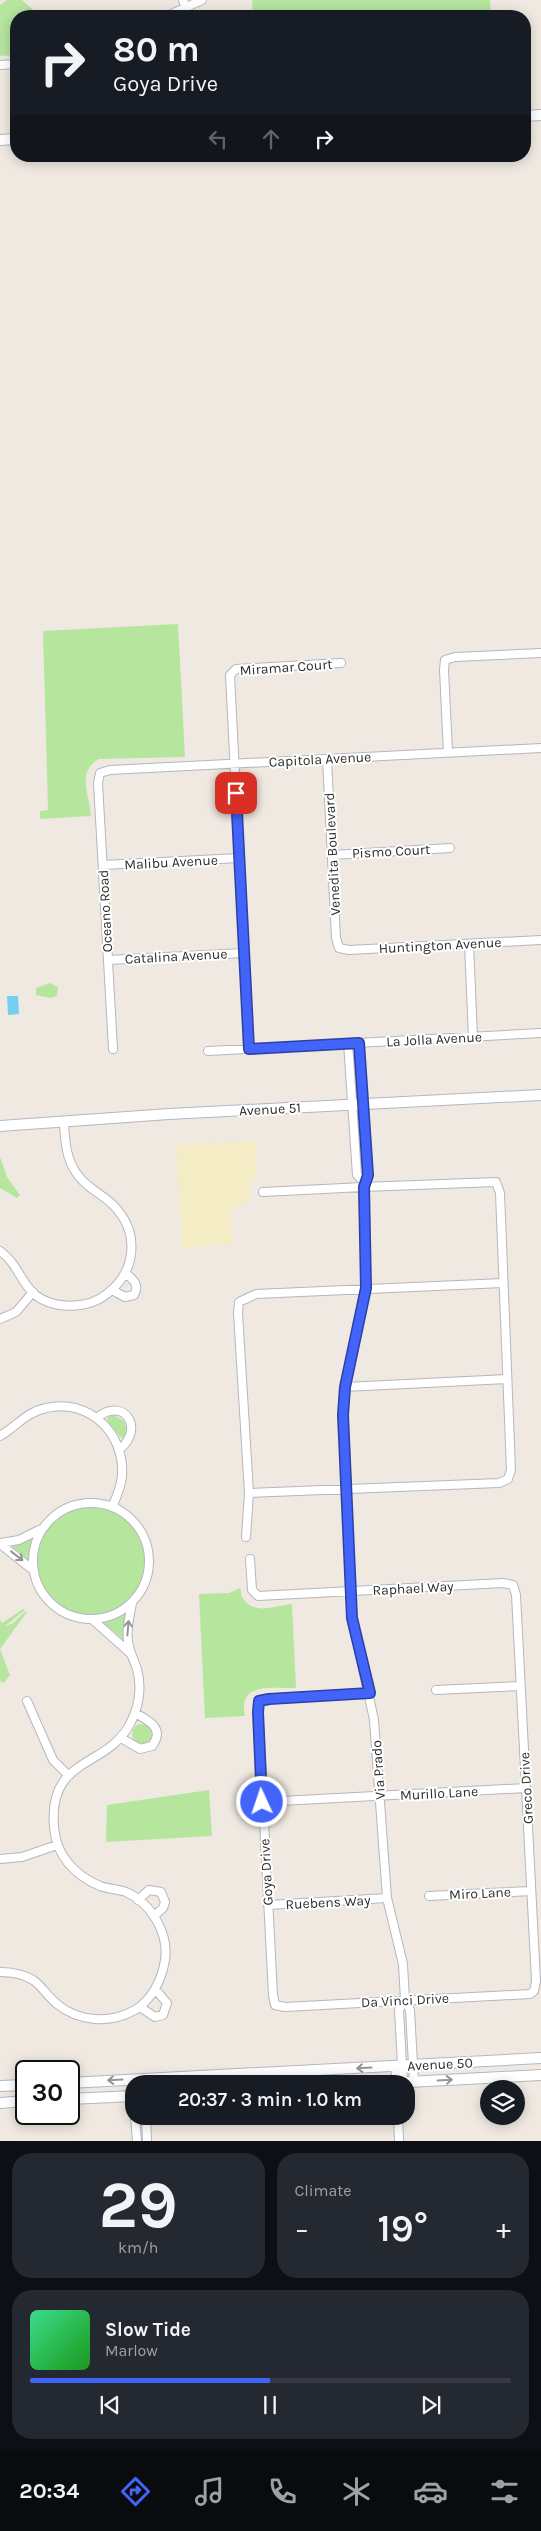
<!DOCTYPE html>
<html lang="en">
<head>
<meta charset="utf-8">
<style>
  :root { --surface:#171b24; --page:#242831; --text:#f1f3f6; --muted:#9ea1a6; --line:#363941; --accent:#4264fb }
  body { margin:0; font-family:Karla,sans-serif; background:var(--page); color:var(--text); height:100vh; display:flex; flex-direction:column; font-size:19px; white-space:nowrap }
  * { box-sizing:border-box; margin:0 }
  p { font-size:16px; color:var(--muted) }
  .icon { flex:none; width:28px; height:28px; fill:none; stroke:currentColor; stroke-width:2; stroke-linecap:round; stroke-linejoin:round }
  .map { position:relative; height:2141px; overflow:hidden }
  .drawer { display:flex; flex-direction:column; gap:12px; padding:12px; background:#0d0f14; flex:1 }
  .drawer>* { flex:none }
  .hud { position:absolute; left:10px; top:10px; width:521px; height:152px; border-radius:20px; box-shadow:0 2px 12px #0003; background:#171b24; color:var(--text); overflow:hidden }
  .controls { position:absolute; left:480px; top:2080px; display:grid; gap:10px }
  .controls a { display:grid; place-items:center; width:45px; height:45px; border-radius:50%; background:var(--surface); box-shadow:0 2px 12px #0003; font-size:25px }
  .speed { position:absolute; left:15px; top:2060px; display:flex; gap:10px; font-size:25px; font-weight:700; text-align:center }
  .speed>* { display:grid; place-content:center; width:65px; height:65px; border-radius:50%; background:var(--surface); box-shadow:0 2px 12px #0003; line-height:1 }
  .speed .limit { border:2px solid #111; border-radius:8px; background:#fff; color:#111 }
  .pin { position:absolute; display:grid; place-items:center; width:42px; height:42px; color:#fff; margin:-21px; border-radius:10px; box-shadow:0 2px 8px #0006 }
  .me { position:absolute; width:55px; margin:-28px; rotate:357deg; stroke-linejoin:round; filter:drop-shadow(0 0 4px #0008) }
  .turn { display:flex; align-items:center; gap:18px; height:105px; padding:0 20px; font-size:22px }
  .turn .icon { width:65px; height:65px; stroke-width:2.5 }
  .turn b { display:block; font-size:35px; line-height:42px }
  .lanes { display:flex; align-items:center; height:48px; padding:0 20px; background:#0003; justify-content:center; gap:25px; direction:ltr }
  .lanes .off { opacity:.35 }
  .big { font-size:38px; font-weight:600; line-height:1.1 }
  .drawer .card { flex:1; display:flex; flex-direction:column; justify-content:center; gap:8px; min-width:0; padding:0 18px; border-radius:20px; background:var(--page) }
  .drawer .dial { align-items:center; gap:0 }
  .dial b { font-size:65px; line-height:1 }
  .song { display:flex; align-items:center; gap:15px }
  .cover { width:60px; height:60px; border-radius:8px; background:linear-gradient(135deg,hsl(150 70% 55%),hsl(120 70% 35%)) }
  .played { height:5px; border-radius:2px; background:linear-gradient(90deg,var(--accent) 50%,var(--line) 50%) }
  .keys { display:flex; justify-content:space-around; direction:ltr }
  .heat { display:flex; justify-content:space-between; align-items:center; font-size:28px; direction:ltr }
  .drawer .tiles { flex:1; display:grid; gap:12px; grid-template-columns:1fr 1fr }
  .card:last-child { grid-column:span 2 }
  .trip { position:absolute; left:125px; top:2075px; width:290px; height:50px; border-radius:20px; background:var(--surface); box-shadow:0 2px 12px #0003; font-weight:600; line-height:50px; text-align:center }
  .tabs { display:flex; height:80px; justify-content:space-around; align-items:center; background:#090b0e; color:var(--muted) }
  .tabs .icon { width:35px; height:35px }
  .tabs .current { color:var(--accent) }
  .tabs b { font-size:22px; color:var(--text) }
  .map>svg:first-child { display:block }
  .green { fill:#b6e59e }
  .sand { fill:#f3ecc5 }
  .water { fill:#75cff0 }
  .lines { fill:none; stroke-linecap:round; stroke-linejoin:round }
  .street-casing { stroke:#b4b7c1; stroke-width:10 }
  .secondary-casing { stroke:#b4b7c1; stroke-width:12 }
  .street { stroke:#fff; stroke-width:8 }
  .secondary { stroke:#fff; stroke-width:10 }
  .oneway { stroke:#969696 }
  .route-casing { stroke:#2b41a3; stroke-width:12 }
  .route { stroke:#4264fb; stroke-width:9 }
  .labels { text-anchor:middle; stroke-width:4; stroke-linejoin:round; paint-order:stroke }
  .street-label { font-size:14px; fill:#2e2e2e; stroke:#fff }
</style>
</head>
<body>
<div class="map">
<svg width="541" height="2141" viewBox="0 0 541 2141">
  <rect width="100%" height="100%" fill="#efe9e1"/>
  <path class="green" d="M7,0H22L40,16H16V55L0,56V5Z
    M252,0H490L491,16H253Z
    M178,624L185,757L99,759C76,771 90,797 91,816L40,819V811L48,810L43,631Z
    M50,983L58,987L57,996L51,998L36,995V988Z
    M0,1157L7,1177L20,1195L17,1198L0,1188Z
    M113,1415L124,1421L127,1431L123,1438L120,1437L107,1420L109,1416Z
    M37 1561a54 54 0 1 1 108 0a54 54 0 1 1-108 0Z
    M30,1539L33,1542L28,1560L12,1547L14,1544Z
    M240,1588L242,1597C254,1616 273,1606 292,1604L296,1688C276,1689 237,1680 245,1716L205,1718L199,1594L229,1593Z
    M23,1609L25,1610L5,1626L12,1624L26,1611L27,1612L0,1649L10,1675L4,1683L0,1681V1620L2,1623Z
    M125,1612V1638L123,1639L103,1623Z
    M132 1734a10 10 0 1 1 20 0a10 10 0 1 1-20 0Z
    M209,1790L212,1836L106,1842L107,1805Z"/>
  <path class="sand" d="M255,1141C255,1151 258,1164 256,1174C253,1186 245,1185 250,1200L231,1209L232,1244L182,1248L176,1145Z"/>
  <path class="water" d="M7,996H18L19,1014L8,1015Z"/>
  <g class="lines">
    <g class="street-casing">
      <path id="street" d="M183,0L189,16
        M167,16L202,0
        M0,65L16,64
        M448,752L444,670L445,660L455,657L541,653
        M327,759L336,938L339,948L349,950L541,940
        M332,855L450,848
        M103,865L239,858
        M469,944L473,1037
        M108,960L244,953
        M348,1043L357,1175L364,1182
        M113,1049L98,783L100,773L110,770L541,748
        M249,1049L230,675L236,669L341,663
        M208,1051L541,1033
        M263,1192L363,1187L366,1288L345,1387L343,1415L352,1618L374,1720L387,1898L403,1964L405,2000L410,2010L414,2082
        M0,1251C16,1262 20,1280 33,1293C52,1310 88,1310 108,1293C136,1271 140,1233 114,1206C103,1194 87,1189 77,1174C66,1159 65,1141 64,1123
        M112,1290L125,1297L134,1295C140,1285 133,1279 125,1273
        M0,1319L16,1312L33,1292
        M345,1387L507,1379
        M98,1417C124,1397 145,1428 120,1449
        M0,1436C16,1427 26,1412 46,1408C89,1398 125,1433 122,1476C121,1486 117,1496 113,1505
        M249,1493L499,1483L508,1479L511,1470L500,1193L496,1182L363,1187L368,1175L359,1043
        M33 1561a58 58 0 1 1 116 0a58 58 0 1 1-116 0Z
        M246,1537L249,1493L238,1313L239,1302L256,1294L503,1283
        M0,1543L19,1540L39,1530
        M0,1544L33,1570
        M250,1559L252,1590L258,1596L503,1583L513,1585L516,1595L536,1981L534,1991L530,1994L285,2007L275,2005L273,1995L258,1705L263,1699L370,1693
        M93,1620L130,1653
        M436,1690L520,1686
        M27,1701L53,1760L68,1775
        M121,1738L140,1749L152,1746C165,1729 150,1721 135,1713
        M262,1802L526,1788
        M0,1859L22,1857L57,1845
        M429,1896L531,1891
        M138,1900L149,1890L161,1892L165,1902L163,1908L154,1916
        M268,1905L387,1898
        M0,1972C11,1972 23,1974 33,1980C42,1986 48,1997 57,2004C79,2022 110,2024 135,2010C152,2000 162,1979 165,1960C169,1933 151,1903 126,1892C118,1889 108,1889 100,1886C74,1875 56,1855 54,1827C48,1756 106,1769 130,1724C139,1707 142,1688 137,1669C134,1660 129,1651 128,1641C126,1628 130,1615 132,1603
        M140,2007L155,2017L163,2015L167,2003L155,1989
        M395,2066L397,2084
        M403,2082L399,2010L405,2000
        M135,2116L137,2141
        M146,2116L147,2141
        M398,2116L399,2141"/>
    </g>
    <g class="secondary-casing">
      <path id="secondary" d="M525,116L541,115
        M0,140L16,139
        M0,1126L169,1114L541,1095
        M69,2083L541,2058
        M370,2084L541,2075
        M0,2086L26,2085
        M69,2099L134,2096
        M0,2103L26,2101"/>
    </g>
    <use href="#street" class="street"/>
    <use href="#secondary" class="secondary"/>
  </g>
  <defs><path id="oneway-shaft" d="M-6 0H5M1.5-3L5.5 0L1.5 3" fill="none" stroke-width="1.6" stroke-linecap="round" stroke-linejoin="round" transform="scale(1.25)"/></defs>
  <g class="oneway">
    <use href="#oneway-shaft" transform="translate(17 1556) rotate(38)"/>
    <use href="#oneway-shaft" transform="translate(128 1628) rotate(-85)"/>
    <use href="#oneway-shaft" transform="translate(364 2068) rotate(177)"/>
    <use href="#oneway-shaft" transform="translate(115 2080) rotate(177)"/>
    <use href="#oneway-shaft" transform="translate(445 2080) rotate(-3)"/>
  </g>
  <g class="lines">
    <g class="route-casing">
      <path id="route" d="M236,793L249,1049L359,1043L368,1175L364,1187L366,1288L345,1387L343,1415L352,1618L370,1693L269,1699L259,1701L258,1712L262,1802"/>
    </g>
    <use href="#route" class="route"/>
  </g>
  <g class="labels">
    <g class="street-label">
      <text transform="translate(286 667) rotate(-4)" y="5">Miramar Court</text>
      <text transform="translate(320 759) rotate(-3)" y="5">Capitola Avenue</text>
      <text transform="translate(391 851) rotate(-3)" y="5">Pismo Court</text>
      <text transform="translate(332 854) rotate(-93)" y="5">Venedita Boulevard</text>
      <text transform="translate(171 862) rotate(-3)" y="5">Malibu Avenue</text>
      <text transform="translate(105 911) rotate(-93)" y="5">Oceano Road</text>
      <text transform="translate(440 945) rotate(-3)" y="5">Huntington Avenue</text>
      <text transform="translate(176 956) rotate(-3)" y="5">Catalina Avenue</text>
      <text transform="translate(434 1039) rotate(-3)" y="5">La Jolla Avenue</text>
      <text transform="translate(270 1109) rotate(-3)" y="5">Avenue 51</text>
      <text transform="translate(413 1588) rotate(-3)" y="5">Raphael Way</text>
      <text transform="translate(378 1770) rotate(-94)" y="5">Via Prado</text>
      <text transform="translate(526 1788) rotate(-93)" y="5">Greco Drive</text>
      <text transform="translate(439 1793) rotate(-3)" y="5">Murillo Lane</text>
      <text transform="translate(266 1872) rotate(-93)" y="5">Goya Drive</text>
      <text transform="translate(480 1893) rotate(-3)" y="5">Miro Lane</text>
      <text transform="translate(328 1902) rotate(-3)" y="5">Ruebens Way</text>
      <text transform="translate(405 2000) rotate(-3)" y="5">Da Vinci Drive</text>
      <text transform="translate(440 2064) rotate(-3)" y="5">Avenue 50</text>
    </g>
  </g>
</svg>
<div class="controls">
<a><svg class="icon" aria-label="layers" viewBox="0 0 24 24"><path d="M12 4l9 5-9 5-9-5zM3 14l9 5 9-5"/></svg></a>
</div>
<div class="speed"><div class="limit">30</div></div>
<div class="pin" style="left:236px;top:793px;background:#d93025"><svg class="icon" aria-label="arrive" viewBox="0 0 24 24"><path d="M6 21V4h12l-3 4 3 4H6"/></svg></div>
<svg class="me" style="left:262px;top:1802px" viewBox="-20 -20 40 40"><circle r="17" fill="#4264fb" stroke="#fff" stroke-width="3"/><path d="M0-11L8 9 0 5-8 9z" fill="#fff"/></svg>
<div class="trip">20:37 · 3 min · 1.0 km</div>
<div class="hud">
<div class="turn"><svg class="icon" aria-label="right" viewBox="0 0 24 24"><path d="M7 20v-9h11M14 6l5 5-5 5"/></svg><div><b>80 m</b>Goya Drive</div></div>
<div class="lanes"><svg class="icon off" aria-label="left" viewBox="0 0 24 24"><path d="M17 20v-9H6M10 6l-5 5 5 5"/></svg><svg class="icon off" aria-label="ahead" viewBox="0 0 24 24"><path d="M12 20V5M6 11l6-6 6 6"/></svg><svg class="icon" aria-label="right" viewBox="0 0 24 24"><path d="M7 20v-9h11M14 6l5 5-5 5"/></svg></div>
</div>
</div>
<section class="drawer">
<div class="tiles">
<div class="card dial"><b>29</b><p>km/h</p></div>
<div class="card"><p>Climate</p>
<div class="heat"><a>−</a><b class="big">19°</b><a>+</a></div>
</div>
<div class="card">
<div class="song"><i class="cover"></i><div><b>Slow Tide</b><p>Marlow</p></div></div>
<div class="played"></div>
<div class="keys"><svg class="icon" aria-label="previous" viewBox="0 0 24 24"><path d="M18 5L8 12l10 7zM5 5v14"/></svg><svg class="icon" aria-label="pause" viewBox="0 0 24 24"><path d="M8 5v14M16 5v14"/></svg><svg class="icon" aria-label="next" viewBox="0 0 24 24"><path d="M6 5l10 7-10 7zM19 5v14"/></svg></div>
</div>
</div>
</section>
<nav class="tabs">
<b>20:34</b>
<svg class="icon current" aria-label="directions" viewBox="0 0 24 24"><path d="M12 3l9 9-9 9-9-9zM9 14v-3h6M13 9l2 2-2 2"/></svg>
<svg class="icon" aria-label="music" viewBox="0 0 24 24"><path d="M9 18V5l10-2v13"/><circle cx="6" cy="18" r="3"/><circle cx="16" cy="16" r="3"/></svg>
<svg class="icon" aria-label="phone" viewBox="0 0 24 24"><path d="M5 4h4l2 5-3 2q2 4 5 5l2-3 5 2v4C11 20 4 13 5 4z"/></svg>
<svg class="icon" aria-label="climate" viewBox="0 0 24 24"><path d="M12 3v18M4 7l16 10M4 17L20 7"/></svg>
<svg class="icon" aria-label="car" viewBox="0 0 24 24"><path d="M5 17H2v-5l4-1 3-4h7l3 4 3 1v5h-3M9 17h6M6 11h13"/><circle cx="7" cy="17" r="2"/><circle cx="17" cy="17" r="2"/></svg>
<svg class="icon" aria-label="filters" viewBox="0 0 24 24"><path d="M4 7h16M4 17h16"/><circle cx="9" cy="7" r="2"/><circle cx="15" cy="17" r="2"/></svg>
</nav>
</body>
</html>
